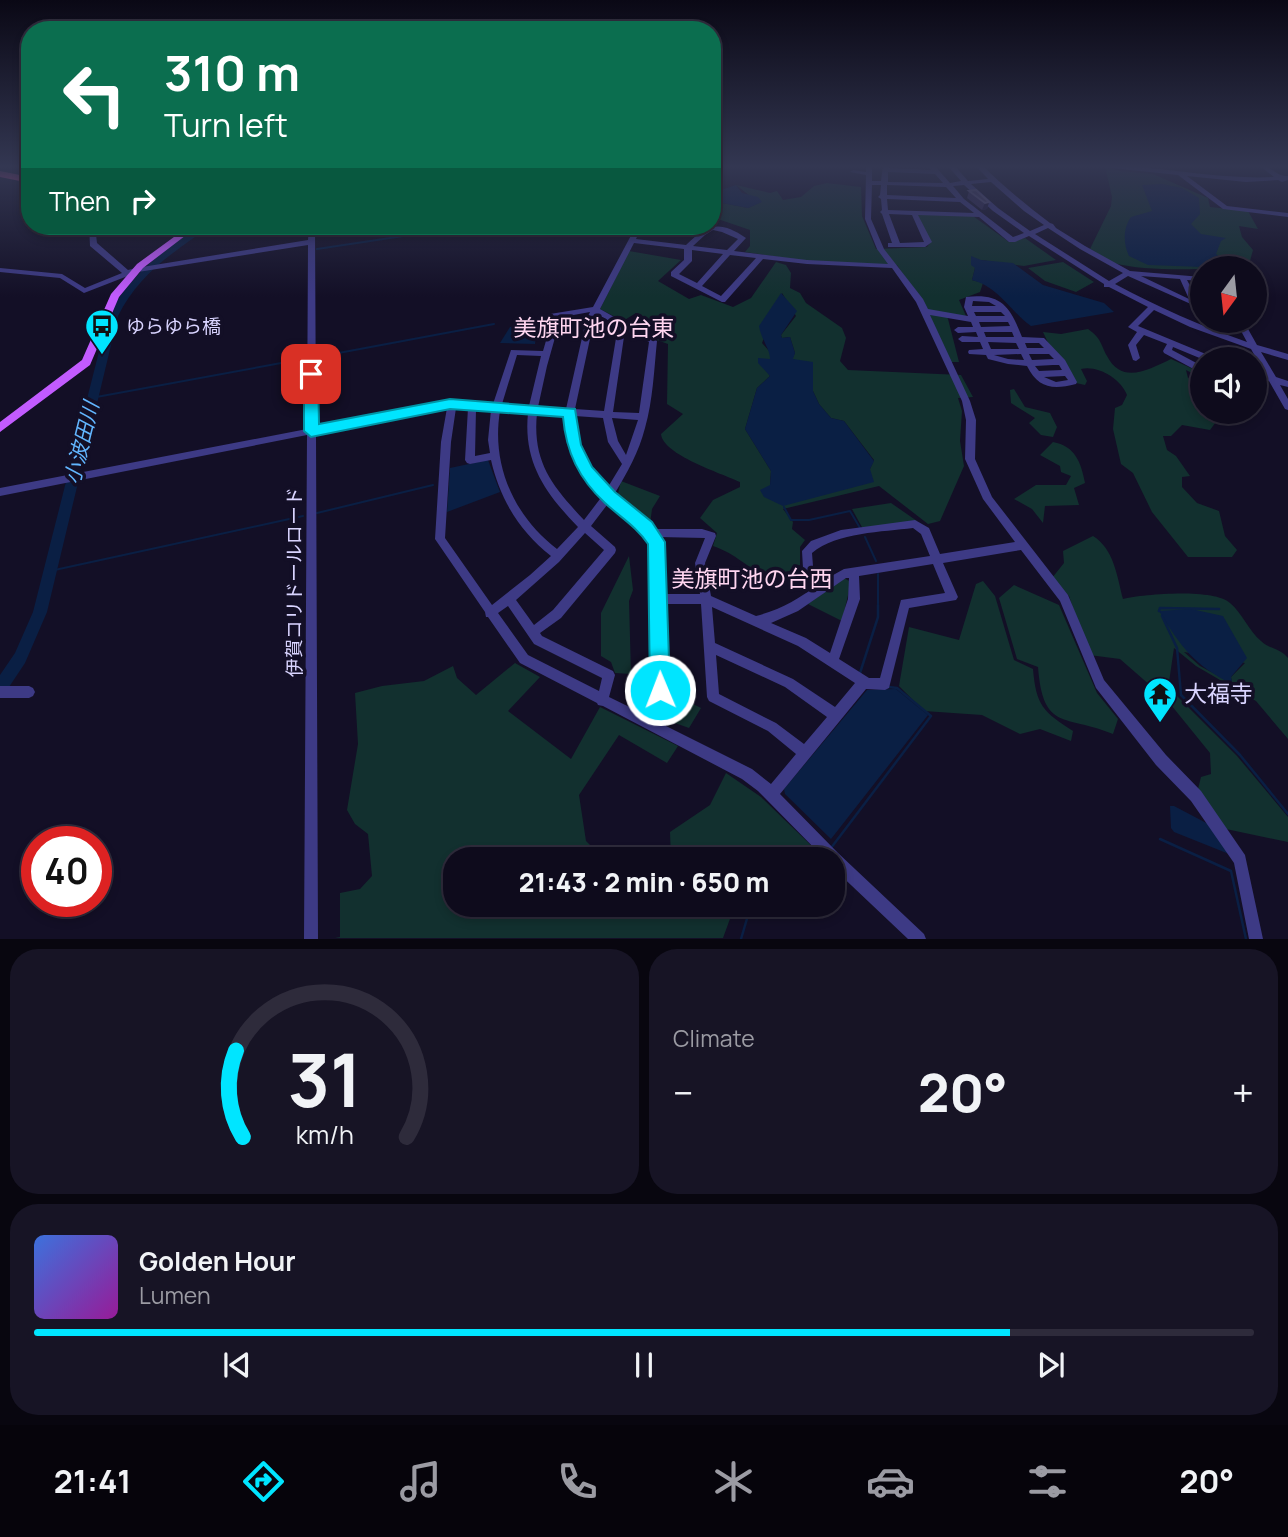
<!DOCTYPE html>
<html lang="en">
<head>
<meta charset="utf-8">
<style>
  :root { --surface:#0e0b1c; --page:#171425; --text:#f1f3f6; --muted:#9b9ba3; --line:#2e2b3b; --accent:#00e5ff }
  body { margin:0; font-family:Manrope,"Noto Sans JP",sans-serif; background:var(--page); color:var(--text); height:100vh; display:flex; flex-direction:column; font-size:26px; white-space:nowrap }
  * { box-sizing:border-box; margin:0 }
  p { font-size:23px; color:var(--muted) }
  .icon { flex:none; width:38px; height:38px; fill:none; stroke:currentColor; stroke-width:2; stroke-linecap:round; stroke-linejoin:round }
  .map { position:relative; height:939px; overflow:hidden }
  .sheet { display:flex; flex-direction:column; gap:10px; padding:10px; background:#08060f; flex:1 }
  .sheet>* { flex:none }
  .top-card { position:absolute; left:21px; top:21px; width:700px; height:214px; border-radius:28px; box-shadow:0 4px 10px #0003,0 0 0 2px var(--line); background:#0b6e4f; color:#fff; overflow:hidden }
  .needle { width:46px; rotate:195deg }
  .buttons { position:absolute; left:1190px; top:256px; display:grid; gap:14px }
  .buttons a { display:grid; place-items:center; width:77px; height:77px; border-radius:50%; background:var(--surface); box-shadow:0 4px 10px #0003,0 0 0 2px var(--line); font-size:35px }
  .speed { position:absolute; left:21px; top:826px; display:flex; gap:14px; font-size:35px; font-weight:700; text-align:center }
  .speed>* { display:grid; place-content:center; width:91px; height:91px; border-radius:50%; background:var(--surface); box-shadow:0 4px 10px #0003,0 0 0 2px var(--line); line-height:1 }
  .speed .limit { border:10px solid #d22; background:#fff; color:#111 }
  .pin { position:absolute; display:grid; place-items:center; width:60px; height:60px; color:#fff; margin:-30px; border-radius:14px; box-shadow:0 4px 10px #0006 }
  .me { position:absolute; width:77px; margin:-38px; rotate:359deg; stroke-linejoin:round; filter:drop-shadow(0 0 5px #0008) }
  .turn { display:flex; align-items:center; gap:24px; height:147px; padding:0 28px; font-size:32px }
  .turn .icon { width:91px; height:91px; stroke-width:2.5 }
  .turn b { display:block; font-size:49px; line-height:60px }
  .then { display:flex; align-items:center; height:66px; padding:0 28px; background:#0003; gap:14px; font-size:26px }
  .big { font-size:52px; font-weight:800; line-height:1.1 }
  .sheet .widget { flex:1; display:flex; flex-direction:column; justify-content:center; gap:10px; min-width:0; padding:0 24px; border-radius:28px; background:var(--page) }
  .sheet .dial { align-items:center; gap:0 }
  .dial svg { height:182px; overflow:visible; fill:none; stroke:var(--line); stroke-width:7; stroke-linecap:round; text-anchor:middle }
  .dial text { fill:var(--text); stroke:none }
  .song { display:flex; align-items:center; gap:21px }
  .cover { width:84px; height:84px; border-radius:10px; background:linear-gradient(135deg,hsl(220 70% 55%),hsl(300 70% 35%)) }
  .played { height:7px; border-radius:4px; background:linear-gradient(90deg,var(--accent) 80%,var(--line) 80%) }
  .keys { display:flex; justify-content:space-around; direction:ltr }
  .heat { display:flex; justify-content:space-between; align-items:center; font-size:38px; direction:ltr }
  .sheet .tiles { flex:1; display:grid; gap:10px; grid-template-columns:1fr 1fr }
  .widget:last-child { grid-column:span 2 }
  .trip { position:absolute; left:443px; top:847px; width:402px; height:70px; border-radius:28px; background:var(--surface); box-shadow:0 4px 10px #0003,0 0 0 2px var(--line); font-weight:800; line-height:70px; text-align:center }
  .tab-bar { display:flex; height:112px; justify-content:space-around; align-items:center; background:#06040b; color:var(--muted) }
  .tab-bar .icon { width:49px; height:49px }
  .tab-bar .on { color:var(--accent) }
  .tab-bar b { font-size:32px; color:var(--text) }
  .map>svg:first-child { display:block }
  .green { fill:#12302f; fill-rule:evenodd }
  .water { fill:#0a1f44 }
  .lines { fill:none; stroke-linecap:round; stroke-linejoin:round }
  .stream-far1 { stroke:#0a1f44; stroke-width:2 }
  .stream { stroke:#0a1f44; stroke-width:2.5 }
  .river { fill:#0a1f44; fill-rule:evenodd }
  .minor { fill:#3d3a85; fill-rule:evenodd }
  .major { fill:#c25bff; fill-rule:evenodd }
  .highway { fill:#ff4fa3; fill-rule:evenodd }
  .wall { fill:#312854 }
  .shaded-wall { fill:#1d163a }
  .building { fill:#433a66; stroke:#5a527e; stroke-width:2 }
  .route { fill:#00e5ff; stroke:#0095a6; stroke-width:2 }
  .labels { text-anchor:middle; stroke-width:7; stroke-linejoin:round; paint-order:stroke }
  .poi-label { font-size:19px; fill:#d9d4ff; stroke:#130f26; text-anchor:start }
  .street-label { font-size:19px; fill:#d9d4ff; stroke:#130f26 }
  .water-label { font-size:21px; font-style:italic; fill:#62b6ff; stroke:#130f26 }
  .quarter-label { font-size:23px; fill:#ffd6f0; stroke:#130f26 }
  .near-poi-label { font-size:23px; fill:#d9d4ff; stroke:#130f26; text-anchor:start }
</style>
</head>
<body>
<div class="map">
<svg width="1288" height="939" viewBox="0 0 1288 939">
  <rect width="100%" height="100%" fill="#130f26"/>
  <path class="green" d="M1105,166L1120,171L1153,174L1208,198L1210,207L1248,211L1258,229L1239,226L1242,237L1253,250L1248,268C1211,268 1149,273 1114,263C1106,260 1098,253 1090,249L1111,206L1112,197Z
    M827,183L861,187L862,216L876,249L927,247L930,243L917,216L919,214L973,216L1009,242L1025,238L1056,260L1024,266L981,260L975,268L972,280L983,283L980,292L959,300L966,316L947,315L959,362H950L927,310L897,265L806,261L745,252L750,246V230L712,217V201L748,208L759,203L736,185L770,193L777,191L783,200L801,197L814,186Z
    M629,251L681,260L658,281L689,299L701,295L733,307L751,298L776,262L786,265L791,273L790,288L800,293L806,303L842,328L846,338L840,361L848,370L961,375L973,397L958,398L962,411L960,441L964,466L940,521L928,524L879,486L783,509L793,522L792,529L805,540L800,547V565C760,592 750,558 713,546L717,533L700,518L713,500L740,487V482C721,473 663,455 661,434L683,414L667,404L668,344L654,339L660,329L636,313L623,321L600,309ZM782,293L796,316L781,335L782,338L790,337L795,353L792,359L813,365V391L819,404L831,418L844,421L874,460L870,469L770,485L771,471L745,429L757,388L770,376L763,365L770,360V352L762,343Z
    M1063,262L1094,282L1076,292L1045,281L1028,268Z
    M1088,329C1101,338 1100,343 1107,356C1122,385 1148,370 1171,359L1202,373V378L1186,370L1188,378L1202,384V411H1224L1210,430L1182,425L1171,436H1163L1167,450L1176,456L1190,476L1182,477V487L1197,503L1219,511L1225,536L1237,550L1232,557H1188L1152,512L1133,473L1121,464L1113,429L1115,408L1122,405L1127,395C1121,379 1098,365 1081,369L1087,381L1085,385L1076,383L1051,349L1043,332L1061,334Z
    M1014,389L1025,407L1050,413L1057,427L1053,437L1041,435L1029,423L1035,418L1011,403L1010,390Z
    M1053,442C1075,446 1081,462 1085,483L1074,488L1079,505L1045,506L1043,523L1032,509L1014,499L1036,485H1066L1071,476L1061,472L1060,466L1040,455Z
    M621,481L660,496L652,509L650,524L617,498Z
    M891,503L917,521L863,529L852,509Z
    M1093,536C1114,549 1117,576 1123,599C1143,594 1214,588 1230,603C1242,613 1249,631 1261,641C1269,649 1280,648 1288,658V739L1256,701L1196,666L1174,648L1169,682L1178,697L1237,756L1288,817V842L1226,829L1197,793L1201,777L1211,774L1210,753L1167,700L1120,659L1089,655L1069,596L1052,578L1064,563L1063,551ZM1184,652L1245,663L1231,677L1232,683L1200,666Z
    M629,556L633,590L629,601L631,674L615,673L611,662L601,656V613Z
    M844,578L851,582L842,621L808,604Z
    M983,581L995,596L1014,660L1033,669C1036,705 1043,712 1073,731L1071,741L1040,729L1020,734L982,715L924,711L899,686L909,627L959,640L976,584Z
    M1014,585L1059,605L1097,693L1118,719L1113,734C1065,714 1043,732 1038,667L1017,659L999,598Z
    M515,663L540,677L508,711L571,759L600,707L678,746L667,763L619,735L579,795L586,841L604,859H455V905H735L723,938H335L340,937V893L360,889L372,876L368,834L355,824L347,810L358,744L355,693L382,686L424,681L453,666L457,678L476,695Z
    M685,700L701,708L689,728L672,722L671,705Z
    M726,773L761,797L821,855L814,859H671L670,832L710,805Z"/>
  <path class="water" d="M1162,184L1182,188L1199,198L1200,214L1191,224L1201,234L1226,238L1221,241L1216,254L1232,268L1148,265L1129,256C1123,244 1123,228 1131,217L1152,211L1142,185Z
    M736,185L742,193L758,197L762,202L748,208L712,201V193Z
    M971,256L981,260L1013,263L1043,285L1104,303L1114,312L1031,326C1010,311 999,287 972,280L975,268L971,265Z
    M781,293L797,311L781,335L782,338L790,337L795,353L793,359L813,362V391L819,404L831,418L844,421L874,461L870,469L874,482L783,506L764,497L760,490L770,485L771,471L745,429L757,388L770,376L758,363V358L770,359C770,349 761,339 759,326Z
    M537,322L535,344L500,343L510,327Z
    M488,460L500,492L447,512L450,468Z
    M1191,609L1223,616L1247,658L1231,677L1232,684C1194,665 1181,647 1159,611Z
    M896,689L928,715L831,839L785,794L784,789L867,690Z
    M1170,806H1174L1212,826L1229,854L1174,832L1171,828Z"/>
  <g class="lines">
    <path class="stream-far1" d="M317,249L470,226
      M317,357L494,324
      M91,398L303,359
      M784,507L791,520H809L850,511L860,528
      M317,513L433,485
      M865,537L876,561
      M50,571L303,516
      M878,574V606"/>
    <path class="stream" d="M1159,611L1160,608L1219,609
      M1162,616L1177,648L1181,695L1240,755L1288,814
      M860,673L878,617V605
      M1160,839L1231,871L1246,939
      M831,848L931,716L897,688L889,687
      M741,939L751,905"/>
    <path class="river" d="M199,226H208C199,235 187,242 177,250C152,268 132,288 118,316L47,612L25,663L5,693L0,695V675L15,653L33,612L108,316C129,276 162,251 199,226Z"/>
    <path class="minor" d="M866,165H872V181H881L883,165H889V168L931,170L927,165H934L950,183L961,181L947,165H954L968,181L988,179L975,165H982C1003,186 1026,205 1050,223L1053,224L1056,228L1085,246L1130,271L1202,277V281L1187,280L1199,303L1202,304V309L1128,276L1115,284C1158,307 1201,326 1247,342L1235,320H1243L1257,345L1288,354V360L1261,352L1276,377L1288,381V387L1280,385L1288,399V410L1285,409L1269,381L1255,377V371L1265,374L1251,349L1190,327L1154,310L1138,326L1213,357L1214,359H1202L1173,347L1172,350L1202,366V373L1199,372L1164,353L1163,351L1167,344L1144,335L1136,345L1140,358L1136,361L1133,360L1128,345L1137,332L1128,327L1148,307L1109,287H1104V284L1029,236L1015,242H1009L979,217L918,215L932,242L925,247H888V243H892L882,214L880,212L882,210L881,199L878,197L880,195L881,185H872L871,219L884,249L923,299L928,309L968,316L964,307L966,297C1002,293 1010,307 1022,337L1044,338L1065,360L1077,382L1076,384C1052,390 1038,388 1027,366L1008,364L988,359L986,355L969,354L968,352L969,350L983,349L980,342H962L958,339L962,336L978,337L976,332L958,333L954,330L958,327H973L971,322L930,315L970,401L976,420L975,459L992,497L1068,595L1104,680L1166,755L1201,791L1245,855L1263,939H1249L1234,863L1191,801L1156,765L1096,688L1060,601L1021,550L943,563L958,597L956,600L909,608L889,688L885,690L866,689L780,794L838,853L924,934L926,939H908L833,868V859H825L758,791L742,779L603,706L598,705L597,703L520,663L488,617H486L485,612L435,539L441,442L447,408L316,434L318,939H304L307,435L0,496V488L307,429L308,245L138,272L84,293L60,278L0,272V268L62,274L85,288L122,273L90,246L89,226H95L97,243L128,270L136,268L308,240L309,226H315L316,427L450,401L493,404L511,350L543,351L550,327V314L593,307L636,226H642L636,239L686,245C708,224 719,220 746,238L734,251L807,260L888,264L877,249L865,219L866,175L850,172L853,170L866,172ZM888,172L935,174L943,183L888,182ZM991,182L1024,211L1044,225L1030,231L998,208L971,184ZM887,185L946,187L956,198L887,195ZM964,185L993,211L1024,233L1013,237L964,199L953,186ZM887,199L960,202L974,213L888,210ZM889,214L912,215L924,242L900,243ZM1048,228L1080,249L1123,273L1109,281L1035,234ZM713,230L722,232L738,239L727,250L693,246L705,235ZM634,243L684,249V260L671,272V276L722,302H725L763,259L807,264L892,268L916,302L962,401L966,420L965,459L983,499L1015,542L940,554L929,528L915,520L841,530L811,541L802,551L803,568L818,585C798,599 780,610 756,616L711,596L705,563L716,536L715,533L702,529H653L650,524L615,493C627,473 639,452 645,428C653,400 654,370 657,341L600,309ZM692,250L723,254L697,283L679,274L692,261ZM730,255L756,258L721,296L702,286ZM1141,276L1180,279L1189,299ZM973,301L989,302L996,306H972ZM590,312L586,320L566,409L538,407L547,366L558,327L557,318ZM974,312H1001L1005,316H976ZM597,314L618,326L604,411L575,409L594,320ZM979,322H1008L1010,326L981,327ZM625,330L649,342L639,413L613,412ZM984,332H1012L1014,337H986ZM988,342L1016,343L1019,349H991ZM1025,343H1039L1044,348H1027ZM1021,354L1024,360L1008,359L994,355ZM1029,354H1049L1054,359L1032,360ZM517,355L541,356L529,406L502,404ZM1053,365H1059L1062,370L1039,371L1035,366ZM1065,376L1068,380L1056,382L1044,377ZM456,408H468L465,460L467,463L470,464L491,460C500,499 519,531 551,556L530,575L492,605L445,538L451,442ZM476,409L491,410L488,440L490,453L475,456ZM500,411L528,413C523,462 545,493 578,527L557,549C514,516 491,465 500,411ZM537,413L565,415C565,449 578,472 603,495L584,520C552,486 532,462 537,413ZM575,416L603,418L608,442L622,464L608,487C585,467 575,447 575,416ZM612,418L638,420L626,455L618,441ZM610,501L642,530L652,544L654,719L609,697L615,675L613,671L542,636L540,633L561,618L615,553L616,550L615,547L591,526ZM913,528L921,534L930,556L844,569L826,579L813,566L812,553C837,532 883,532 913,528ZM585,533L604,550L553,610L534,625L516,600L559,562ZM659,537L705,538L695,563L700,594H663L662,543ZM933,564L945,593L901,600L880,678H869L839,659L860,599L859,576ZM846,578H849L848,599L830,653L806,638L771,623L798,611ZM664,604H701L707,697L709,701L768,731L796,754L771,784L752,769L666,726ZM508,606L534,644L602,678L599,691L528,655L498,613ZM712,607L798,646L855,683L835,707L793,679L715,643ZM716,655L785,687L827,717L804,744L776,723L719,694Z
      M1100,165C1158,165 1215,180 1274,177L1259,165C1271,165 1276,177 1288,176V180L1282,182L1278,180L1246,182L1187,176L1227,206L1288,213V217L1223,209L1178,175L1103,167Z
      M56,226H68L65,228H57Z
      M0,686H29L33,688L35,692L33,696L29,698H0Z"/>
    <path class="major" d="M189,226H198L143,268L119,297L90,365L0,432V422L82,360L111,294L137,264Z"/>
    <path class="highway" d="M0,171L30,177V183L0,177Z"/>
  </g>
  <path class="wall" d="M969,191L989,202L987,209L982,210L967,198Z"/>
  <path class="shaded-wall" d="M989,202L987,209L982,210L985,203Z"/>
  <path class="building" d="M976,190L989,202L985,203L969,191Z"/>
  <linearGradient id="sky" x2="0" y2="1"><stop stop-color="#0a0815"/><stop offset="0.56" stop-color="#333752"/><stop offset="1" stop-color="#333752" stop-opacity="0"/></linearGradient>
  <rect width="1288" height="297" fill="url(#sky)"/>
  <path class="route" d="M311,369L318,374L319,424L450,399L575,409L581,445L592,467L615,492L652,522L665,542L670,690L667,697L660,700L653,697L650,690L648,544C637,527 620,517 605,503C579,479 566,452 563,417L450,409L311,437L304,431V374Z"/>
  <defs>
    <g id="bus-pin" transform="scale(1.75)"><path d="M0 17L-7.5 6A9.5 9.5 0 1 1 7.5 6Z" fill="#00e5ff" stroke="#130f26"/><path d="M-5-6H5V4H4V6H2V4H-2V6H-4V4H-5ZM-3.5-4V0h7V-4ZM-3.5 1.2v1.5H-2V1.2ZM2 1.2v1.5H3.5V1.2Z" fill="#111"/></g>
    <g id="temple-pin" transform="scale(1.75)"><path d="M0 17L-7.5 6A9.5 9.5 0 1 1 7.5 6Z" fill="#00e5ff" stroke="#130f26"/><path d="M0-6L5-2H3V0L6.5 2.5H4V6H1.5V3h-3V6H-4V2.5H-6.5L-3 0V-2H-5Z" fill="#111"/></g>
  </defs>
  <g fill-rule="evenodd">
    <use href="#bus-pin" x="102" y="326"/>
    <use href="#temple-pin" x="1160" y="694"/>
  </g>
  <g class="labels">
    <g class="poi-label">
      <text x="126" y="333">ゆらゆら橋</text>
    </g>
    <g class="street-label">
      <text transform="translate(294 582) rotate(-90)" y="7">伊賀コリドールロード</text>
    </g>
    <g class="water-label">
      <text transform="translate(82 443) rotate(-76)" y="7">小波田川</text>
    </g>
    <g class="quarter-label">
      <text x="594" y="336">美旗町池の台東</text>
      <text x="752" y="587">美旗町池の台西</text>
    </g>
    <g class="near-poi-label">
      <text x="1184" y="702">大福寺</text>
    </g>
  </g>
</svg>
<div class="buttons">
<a><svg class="needle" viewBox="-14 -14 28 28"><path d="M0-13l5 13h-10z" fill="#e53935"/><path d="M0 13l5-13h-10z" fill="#9b9ba3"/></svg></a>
<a><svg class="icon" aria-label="sound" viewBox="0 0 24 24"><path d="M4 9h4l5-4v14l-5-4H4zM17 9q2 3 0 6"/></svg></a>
</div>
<div class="speed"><div class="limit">40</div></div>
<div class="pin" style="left:311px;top:374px;background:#d93025"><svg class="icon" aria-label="arrive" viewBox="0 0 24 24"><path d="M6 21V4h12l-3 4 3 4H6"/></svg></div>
<svg class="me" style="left:660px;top:690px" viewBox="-20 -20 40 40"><circle r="17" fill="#00e5ff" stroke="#fff" stroke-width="3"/><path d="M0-11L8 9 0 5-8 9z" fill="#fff"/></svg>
<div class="trip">21:43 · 2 min · 650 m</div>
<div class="top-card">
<div class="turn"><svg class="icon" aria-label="left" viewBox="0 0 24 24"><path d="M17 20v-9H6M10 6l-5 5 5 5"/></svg><div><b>310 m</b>Turn left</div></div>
<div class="then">Then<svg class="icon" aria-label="right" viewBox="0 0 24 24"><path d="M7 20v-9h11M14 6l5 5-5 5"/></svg></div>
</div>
</div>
<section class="sheet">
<div class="tiles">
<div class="widget dial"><svg viewBox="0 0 100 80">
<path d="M14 69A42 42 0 1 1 86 69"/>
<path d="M14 69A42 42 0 0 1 11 31" stroke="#00e5ff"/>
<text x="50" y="56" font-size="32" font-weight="700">31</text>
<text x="50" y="72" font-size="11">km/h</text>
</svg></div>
<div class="widget"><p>Climate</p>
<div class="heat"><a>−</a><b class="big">20°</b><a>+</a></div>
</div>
<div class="widget">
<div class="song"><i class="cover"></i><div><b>Golden Hour</b><p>Lumen</p></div></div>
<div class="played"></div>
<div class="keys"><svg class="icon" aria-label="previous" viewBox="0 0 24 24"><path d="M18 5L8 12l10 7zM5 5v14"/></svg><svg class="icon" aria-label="pause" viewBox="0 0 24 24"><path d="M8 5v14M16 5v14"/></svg><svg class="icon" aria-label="next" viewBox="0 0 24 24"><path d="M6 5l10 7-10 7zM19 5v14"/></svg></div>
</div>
</div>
</section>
<nav class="tab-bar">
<b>21:41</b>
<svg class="icon on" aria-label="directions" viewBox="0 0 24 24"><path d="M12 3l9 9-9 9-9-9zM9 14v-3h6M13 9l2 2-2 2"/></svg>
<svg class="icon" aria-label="music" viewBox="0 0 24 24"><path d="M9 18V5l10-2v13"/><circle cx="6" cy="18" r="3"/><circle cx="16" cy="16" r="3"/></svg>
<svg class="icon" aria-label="phone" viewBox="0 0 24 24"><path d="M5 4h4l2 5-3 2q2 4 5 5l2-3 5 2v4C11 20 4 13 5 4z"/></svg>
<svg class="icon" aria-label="climate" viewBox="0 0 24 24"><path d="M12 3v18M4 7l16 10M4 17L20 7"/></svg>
<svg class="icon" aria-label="car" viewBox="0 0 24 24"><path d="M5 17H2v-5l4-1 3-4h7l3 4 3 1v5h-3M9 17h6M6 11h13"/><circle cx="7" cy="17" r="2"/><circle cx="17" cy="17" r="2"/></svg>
<svg class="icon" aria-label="filters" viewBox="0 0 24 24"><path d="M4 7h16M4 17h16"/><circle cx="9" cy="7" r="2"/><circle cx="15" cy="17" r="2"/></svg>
<b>20°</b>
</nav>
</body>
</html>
